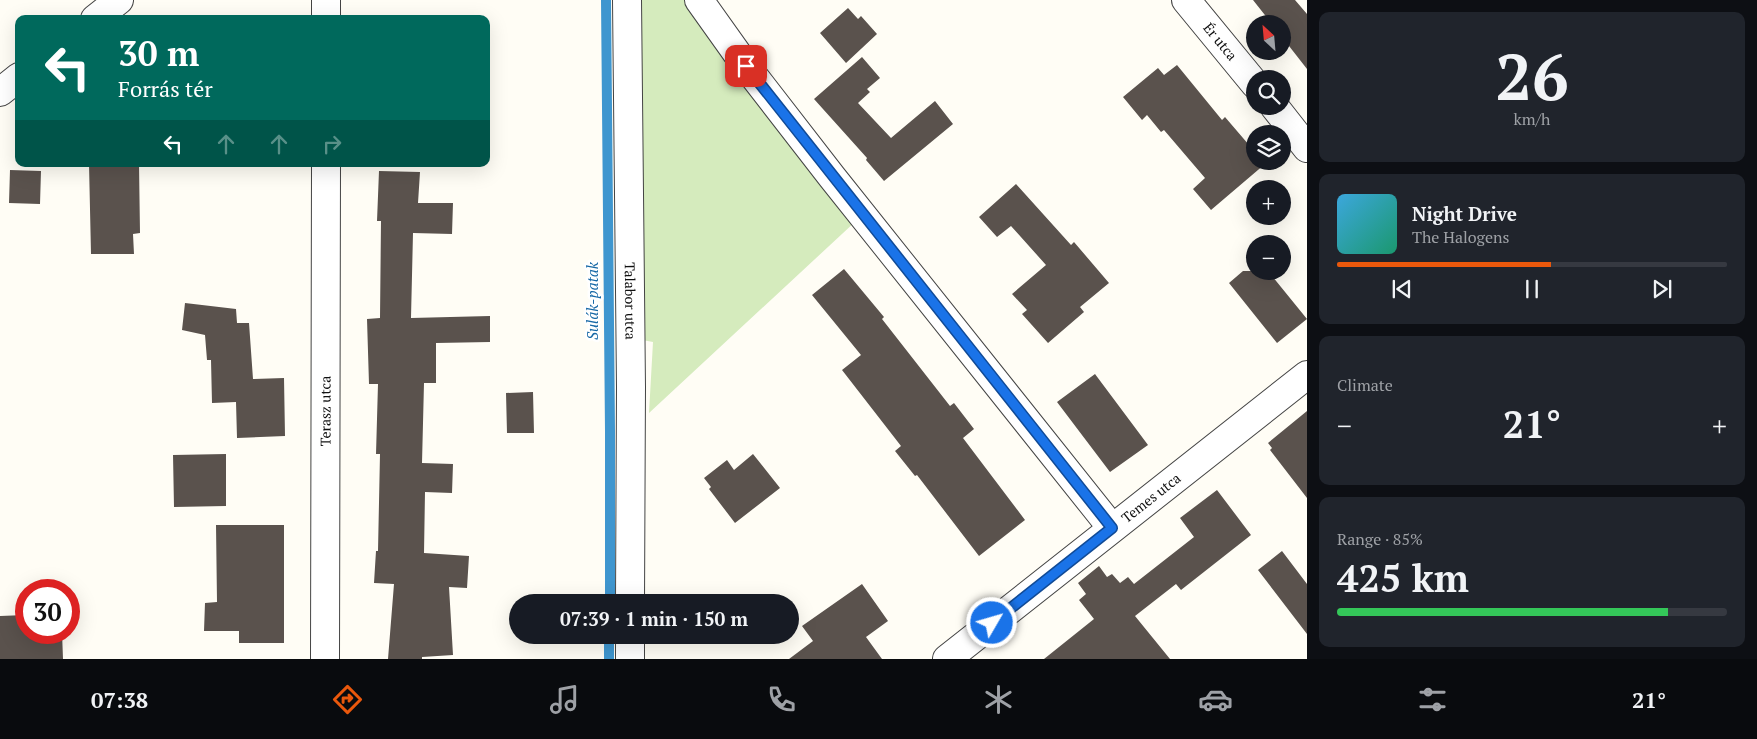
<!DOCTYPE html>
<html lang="en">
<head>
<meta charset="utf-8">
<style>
  :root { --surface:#171b24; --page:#20242c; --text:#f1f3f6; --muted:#9ea1a6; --line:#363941; --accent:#ea580c }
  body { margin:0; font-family:"PT Serif",serif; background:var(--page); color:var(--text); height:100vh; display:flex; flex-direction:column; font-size:19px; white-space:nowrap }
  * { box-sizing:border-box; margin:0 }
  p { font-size:16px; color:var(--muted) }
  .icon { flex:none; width:28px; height:28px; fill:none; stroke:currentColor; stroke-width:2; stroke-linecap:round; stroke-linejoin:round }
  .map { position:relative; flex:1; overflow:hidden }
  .sheet { display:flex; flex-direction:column; gap:12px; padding:12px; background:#0d0f14; width:450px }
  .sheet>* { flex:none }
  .top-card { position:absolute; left:15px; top:15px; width:475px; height:152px; border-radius:10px; box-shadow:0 5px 20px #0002; background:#00695c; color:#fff; overflow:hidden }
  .needle { width:32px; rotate:334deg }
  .buttons { position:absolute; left:1246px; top:15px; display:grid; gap:10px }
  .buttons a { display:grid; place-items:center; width:45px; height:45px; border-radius:50%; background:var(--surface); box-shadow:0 5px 20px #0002; font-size:25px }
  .speed { position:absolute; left:15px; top:579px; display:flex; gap:10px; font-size:25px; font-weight:700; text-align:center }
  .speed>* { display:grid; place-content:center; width:65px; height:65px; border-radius:50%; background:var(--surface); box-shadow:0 5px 20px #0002; line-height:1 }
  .speed .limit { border:8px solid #d22; background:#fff; color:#111 }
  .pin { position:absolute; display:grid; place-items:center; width:42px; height:42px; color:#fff; margin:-21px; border-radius:10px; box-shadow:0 2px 8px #0006 }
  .me { position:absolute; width:55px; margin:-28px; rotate:52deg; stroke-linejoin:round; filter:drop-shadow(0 0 4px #0008) }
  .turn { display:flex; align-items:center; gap:18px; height:105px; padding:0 20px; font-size:22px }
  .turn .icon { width:65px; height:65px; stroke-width:2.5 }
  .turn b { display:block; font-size:35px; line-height:42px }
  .lanes { display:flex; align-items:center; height:48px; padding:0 20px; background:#0003; justify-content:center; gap:25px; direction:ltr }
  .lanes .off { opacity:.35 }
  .big { font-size:38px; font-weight:600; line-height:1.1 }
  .sheet .tile { flex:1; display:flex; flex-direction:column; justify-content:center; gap:8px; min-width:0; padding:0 18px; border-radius:10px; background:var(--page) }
  .sheet .dial { align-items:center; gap:0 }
  .dial b { font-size:65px; line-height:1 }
  .song { display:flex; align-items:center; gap:15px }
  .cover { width:60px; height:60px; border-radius:8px; background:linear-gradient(135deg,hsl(200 70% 55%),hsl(160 70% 35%)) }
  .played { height:5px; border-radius:2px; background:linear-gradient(90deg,var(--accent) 55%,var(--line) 55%) }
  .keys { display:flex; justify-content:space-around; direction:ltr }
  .heat { display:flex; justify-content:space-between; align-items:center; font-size:28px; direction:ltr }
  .charge { height:8px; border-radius:4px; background:linear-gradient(90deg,#34c759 85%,var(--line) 0) }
  .trip { position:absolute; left:509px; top:594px; width:290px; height:50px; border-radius:25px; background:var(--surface); box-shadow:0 5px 20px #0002; font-weight:600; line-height:50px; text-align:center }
  .tab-bar { display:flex; height:80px; justify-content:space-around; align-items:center; background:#090b0e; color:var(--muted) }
  .tab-bar .icon { width:35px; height:35px }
  .tab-bar .active { color:var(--accent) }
  .tab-bar b { font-size:22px; color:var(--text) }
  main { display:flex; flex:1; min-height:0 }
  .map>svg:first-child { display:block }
  .green { fill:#d5ebbd }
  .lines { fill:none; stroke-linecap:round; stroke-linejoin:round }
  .stream { stroke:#3f96cf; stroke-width:10 }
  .building { fill:#5a524d }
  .street-casing { stroke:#444; stroke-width:30 }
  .street { stroke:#fff; stroke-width:28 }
  .route-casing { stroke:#114b97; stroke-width:12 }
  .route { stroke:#1a73e8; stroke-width:9 }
  .labels { text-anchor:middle; stroke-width:5; stroke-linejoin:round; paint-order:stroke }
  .street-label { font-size:14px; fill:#111; stroke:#fff }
  .water-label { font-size:15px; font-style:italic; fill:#1768a6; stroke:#fff }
</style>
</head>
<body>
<main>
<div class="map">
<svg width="1307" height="659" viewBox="0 0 1307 659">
  <rect width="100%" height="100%" fill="#fffdf5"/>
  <path class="green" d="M616,0H695L856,221L649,413L653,342L616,335Z"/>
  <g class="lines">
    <path class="stream" d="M606,0L610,431V602
      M609,659V635"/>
  </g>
  <path class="building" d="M1253,0H1295L1307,14V69L1282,37V24H1272Z
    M848,8L858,19L861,16L877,34L846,63L820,33Z
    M862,57L880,78L867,89L870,92L858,103L891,138L935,101L953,124L884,181L866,160L867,158L814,99Z
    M1177,65L1222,120L1225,117L1255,152V161H1263L1265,164L1211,210L1193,189L1205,178L1164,130L1161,132L1147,115L1142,120L1123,97L1158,68L1164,75Z
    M89,164H139L140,233L133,234L134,254H91Z
    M10,170L41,171L40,204L9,203Z
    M379,171L420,172L418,203H453L452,234L413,233L411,318L490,316V342L436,343V383H424L422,463L453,464L452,493L425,492L424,553L469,556L467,588L449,587L453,655L422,657V659H388L394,584L374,583L376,551H378L380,454H376L378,384H369L367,319L380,318L381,221H377Z
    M1016,184L1071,245L1074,242L1109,283L1080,307L1084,312L1048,343L1022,314L1027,310L1012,294L1046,265L1011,226L997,237L979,217Z
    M844,269L884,317L882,319L950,406L954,403L974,429L963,438L1025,520L979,556L917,475L915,476L895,451L901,446L842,370L861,355L812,295Z
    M1243,271H1268L1307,319L1277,343L1229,283Z
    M185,303L236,309L237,323H249L253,379L284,378L285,436L237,438L236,402L212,403L211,360H207L205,335L182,330Z
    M1095,374L1148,445L1110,472L1057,402Z
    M533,392L534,433H507L506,393Z
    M1307,411V498L1270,450L1272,448L1268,443Z
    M226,454V506L174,507L173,455Z
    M753,454L780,488L735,523L709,489L711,487L704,478L727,460L734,470Z
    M1217,490L1251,535L1181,590L1176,584L1135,616L1170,659H1044L1094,619L1079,600L1086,594L1078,583L1099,566L1107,577L1112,574L1120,583L1128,577L1134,584L1194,537L1180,518Z
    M216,525H284V643H239V631H204L205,603L217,602Z
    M1282,551L1307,584V634L1258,570Z
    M862,584L888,621L866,637L882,659H789L813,641L802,626Z
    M26,615V632H62L63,659H0V616Z"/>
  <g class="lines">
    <g class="street-casing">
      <g id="street">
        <path id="s1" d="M627,0L631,387L630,602"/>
        <path d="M699,0L746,66L832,177L1112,528"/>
        <path id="s2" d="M1186,0L1255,84"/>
        <path d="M95,19L119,0"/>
        <path d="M326,19V0"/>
        <path d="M0,92L19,77"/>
        <path d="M1274,106L1307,148"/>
        <path id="s3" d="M325,659L326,164"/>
        <path d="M630,659V635"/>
        <path id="s4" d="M947,659L1307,375"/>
      </g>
    </g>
    <use href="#street" class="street"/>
  </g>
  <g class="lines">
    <g class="route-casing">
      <path id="route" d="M746,66L1112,528L992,623"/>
    </g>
    <use href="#route" class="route"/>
  </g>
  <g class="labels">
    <g class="street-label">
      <text dy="5" stroke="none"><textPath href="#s2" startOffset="54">Ér utca</textPath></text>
      <text dy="5" stroke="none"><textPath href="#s1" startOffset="301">Talabor utca</textPath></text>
      <text dy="5" stroke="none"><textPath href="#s3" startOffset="248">Terasz utca</textPath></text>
      <text dy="5" stroke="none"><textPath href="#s4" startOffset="260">Temes utca</textPath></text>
    </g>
    <g class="water-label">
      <text transform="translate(593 301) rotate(-90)" y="5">Sulák-patak</text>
    </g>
  </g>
</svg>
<div class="buttons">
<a><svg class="needle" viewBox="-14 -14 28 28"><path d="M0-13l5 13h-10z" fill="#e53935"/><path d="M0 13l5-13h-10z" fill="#9ea1a6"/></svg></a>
<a><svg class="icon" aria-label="search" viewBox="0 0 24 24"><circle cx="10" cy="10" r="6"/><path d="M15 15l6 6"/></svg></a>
<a><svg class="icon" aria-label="layers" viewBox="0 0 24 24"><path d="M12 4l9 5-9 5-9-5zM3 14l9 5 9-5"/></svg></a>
<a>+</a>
<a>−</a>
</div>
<div class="speed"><div class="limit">30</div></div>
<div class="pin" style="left:746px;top:66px;background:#d93025"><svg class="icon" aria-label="arrive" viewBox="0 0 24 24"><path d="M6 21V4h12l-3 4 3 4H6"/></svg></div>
<svg class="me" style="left:992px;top:623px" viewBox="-20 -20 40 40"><circle r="17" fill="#1a73e8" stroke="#fff" stroke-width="3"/><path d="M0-11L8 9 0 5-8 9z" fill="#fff"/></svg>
<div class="trip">07:39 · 1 min · 150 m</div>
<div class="top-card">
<div class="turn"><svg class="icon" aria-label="left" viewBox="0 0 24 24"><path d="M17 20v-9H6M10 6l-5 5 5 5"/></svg><div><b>30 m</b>Forrás tér</div></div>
<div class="lanes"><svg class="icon" aria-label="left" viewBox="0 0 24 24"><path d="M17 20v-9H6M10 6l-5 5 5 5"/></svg><svg class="icon off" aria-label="ahead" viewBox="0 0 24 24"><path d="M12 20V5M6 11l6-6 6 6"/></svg><svg class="icon off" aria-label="ahead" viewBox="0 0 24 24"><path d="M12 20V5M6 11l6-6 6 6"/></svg><svg class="icon off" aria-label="right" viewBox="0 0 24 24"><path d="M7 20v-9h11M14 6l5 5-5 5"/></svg></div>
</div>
</div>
<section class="sheet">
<div class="tile dial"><b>26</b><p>km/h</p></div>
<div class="tile">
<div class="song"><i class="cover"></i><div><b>Night Drive</b><p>The Halogens</p></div></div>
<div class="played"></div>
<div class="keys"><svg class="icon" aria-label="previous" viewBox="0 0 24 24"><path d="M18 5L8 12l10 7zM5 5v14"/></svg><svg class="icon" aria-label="pause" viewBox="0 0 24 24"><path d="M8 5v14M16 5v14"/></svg><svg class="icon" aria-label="next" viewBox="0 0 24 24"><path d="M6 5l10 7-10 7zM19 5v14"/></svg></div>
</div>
<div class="tile"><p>Climate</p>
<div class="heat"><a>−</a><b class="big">21°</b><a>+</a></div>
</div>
<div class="tile"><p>Range · 85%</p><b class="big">425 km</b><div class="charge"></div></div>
</section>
</main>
<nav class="tab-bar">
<b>07:38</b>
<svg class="icon active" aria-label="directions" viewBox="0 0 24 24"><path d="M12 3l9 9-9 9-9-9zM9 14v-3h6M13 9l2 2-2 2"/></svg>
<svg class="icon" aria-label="music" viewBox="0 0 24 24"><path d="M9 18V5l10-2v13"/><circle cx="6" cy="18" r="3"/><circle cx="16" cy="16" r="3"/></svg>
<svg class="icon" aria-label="phone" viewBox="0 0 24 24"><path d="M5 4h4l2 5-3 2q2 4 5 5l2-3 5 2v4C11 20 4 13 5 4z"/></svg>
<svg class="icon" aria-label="climate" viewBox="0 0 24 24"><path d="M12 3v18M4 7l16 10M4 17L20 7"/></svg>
<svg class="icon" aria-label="car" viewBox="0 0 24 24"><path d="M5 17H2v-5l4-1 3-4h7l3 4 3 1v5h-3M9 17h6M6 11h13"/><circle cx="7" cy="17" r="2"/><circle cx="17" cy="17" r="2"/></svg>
<svg class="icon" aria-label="filters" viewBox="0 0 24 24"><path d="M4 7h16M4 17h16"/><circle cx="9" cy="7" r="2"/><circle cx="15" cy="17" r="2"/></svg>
<b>21°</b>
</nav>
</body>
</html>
